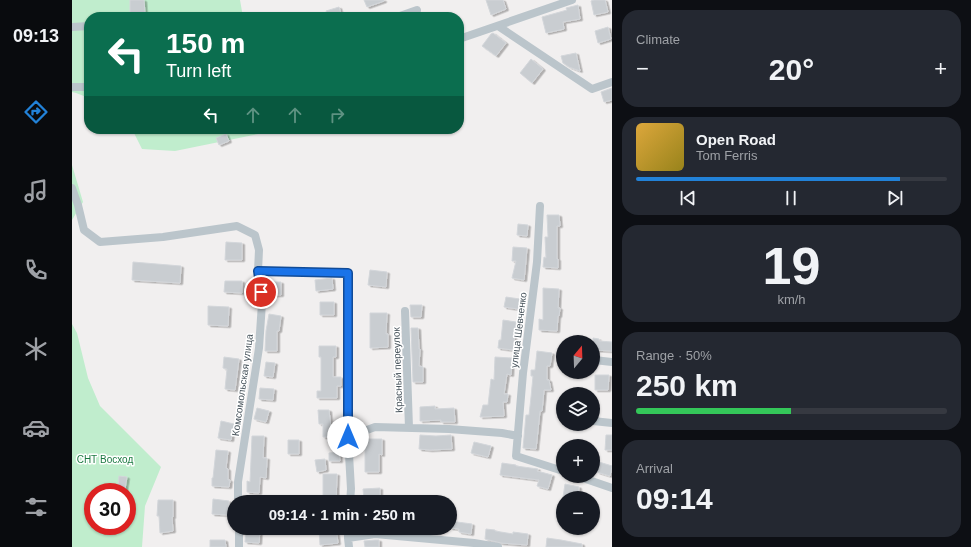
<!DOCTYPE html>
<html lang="en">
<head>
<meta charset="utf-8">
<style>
  :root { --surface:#171b24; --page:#242831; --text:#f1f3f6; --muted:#9ea1a6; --line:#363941; --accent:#2282d8 }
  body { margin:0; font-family:Helvetica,sans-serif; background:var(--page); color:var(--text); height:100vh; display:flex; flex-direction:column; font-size:15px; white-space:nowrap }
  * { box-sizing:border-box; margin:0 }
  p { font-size:13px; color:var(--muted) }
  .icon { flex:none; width:22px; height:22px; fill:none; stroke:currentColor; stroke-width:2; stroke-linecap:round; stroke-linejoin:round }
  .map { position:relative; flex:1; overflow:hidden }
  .side { display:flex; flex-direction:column; gap:10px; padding:10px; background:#0d0f14; width:359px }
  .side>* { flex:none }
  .hud { position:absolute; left:12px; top:12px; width:380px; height:122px; border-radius:16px; box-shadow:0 1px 3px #0004; background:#0b6e4f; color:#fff; overflow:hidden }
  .needle { width:26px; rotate:19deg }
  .controls { position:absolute; left:484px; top:335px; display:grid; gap:8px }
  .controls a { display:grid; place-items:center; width:44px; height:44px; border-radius:50%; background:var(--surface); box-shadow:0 1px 3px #0004; font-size:20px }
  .speed { position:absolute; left:12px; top:483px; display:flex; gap:8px; font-size:20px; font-weight:700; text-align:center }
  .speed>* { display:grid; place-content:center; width:52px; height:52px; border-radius:50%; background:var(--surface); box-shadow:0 1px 3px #0004; line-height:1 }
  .speed .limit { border:6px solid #d22; background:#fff; color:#111 }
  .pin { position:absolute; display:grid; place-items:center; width:34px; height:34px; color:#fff; margin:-17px; border:2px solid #fff; border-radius:50%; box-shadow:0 1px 4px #0007 }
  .me { position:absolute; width:44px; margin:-22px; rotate:0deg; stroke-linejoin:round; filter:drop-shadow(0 0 3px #0008) }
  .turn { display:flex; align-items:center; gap:14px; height:84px; padding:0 16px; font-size:18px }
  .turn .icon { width:52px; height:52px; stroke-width:2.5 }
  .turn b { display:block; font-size:28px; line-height:34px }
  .lanes { display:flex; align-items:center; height:38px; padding:0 16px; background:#0003; justify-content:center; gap:20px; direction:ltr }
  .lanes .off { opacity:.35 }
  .big { font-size:30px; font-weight:800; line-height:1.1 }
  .side .widget { flex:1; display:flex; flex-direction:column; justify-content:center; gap:6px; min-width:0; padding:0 14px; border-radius:16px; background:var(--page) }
  .side .dial { align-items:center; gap:0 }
  .dial b { font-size:52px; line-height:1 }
  .song { display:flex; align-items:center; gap:12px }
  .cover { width:48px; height:48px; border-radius:6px; background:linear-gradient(135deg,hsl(40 70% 55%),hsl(50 70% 35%)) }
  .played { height:4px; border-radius:2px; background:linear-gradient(90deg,var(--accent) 85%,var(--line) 85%) }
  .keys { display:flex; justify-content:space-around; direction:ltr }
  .heat { display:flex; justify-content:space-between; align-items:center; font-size:22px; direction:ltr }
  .charge { height:6px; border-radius:3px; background:linear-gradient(90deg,#34c759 50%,var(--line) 0) }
  .trip { position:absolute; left:155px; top:495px; width:230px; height:40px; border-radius:20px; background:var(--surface); box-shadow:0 1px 3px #0004; font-weight:800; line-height:40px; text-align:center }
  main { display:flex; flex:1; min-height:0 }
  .menu { display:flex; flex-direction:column; width:72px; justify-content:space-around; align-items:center; background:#090b0e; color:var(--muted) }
  .menu .icon { width:28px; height:28px }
  .menu .current { color:var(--accent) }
  .menu b { font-size:18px; color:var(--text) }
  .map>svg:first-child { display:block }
  .green { fill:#c0edcd; fill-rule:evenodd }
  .building { fill:#c9cdd1; stroke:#d3d6da; filter:url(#shadow) }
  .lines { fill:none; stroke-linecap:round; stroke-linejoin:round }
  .minor { stroke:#bbc5cb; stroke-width:8 }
  .route-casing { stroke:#114b97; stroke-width:10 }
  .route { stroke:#1a73e8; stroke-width:7 }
  .labels { text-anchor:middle; stroke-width:3; stroke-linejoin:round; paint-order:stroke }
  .street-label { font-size:10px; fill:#48545c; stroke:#fff }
  .park-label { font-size:10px; fill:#1c7a42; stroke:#fff }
</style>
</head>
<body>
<main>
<nav class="menu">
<b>09:13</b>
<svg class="icon current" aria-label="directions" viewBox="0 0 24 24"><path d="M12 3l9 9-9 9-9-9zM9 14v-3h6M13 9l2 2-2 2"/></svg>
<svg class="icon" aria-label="music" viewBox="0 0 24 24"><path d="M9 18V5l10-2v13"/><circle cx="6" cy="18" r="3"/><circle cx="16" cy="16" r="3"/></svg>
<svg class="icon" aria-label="phone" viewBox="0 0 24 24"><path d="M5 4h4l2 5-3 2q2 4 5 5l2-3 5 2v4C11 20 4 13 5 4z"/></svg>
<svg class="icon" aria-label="climate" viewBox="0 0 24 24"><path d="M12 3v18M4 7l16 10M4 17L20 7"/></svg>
<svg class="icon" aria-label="car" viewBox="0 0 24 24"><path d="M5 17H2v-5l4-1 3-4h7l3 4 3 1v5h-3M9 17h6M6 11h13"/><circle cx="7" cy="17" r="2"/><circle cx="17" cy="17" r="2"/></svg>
<svg class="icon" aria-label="filters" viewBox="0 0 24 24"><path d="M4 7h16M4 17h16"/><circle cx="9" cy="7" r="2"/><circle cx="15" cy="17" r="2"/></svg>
</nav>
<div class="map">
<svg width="540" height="547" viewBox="0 0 540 547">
  <defs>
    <filter id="shadow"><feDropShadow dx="2.5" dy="1.5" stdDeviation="0" flood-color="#0004"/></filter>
  </defs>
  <rect width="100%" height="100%" fill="#f1efef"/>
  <path class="green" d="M0,0H168L171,17H17V98L4,93L0,92Z
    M60,129H186V134L103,151L70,149Z
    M0,165L11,202L0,220Z
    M0,324L5,333L16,378L28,406L89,467L73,506L70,547H0ZM21,492H55V526H21Z"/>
  <path class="building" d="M58,0H72L73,13L58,14Z
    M292,0H312V1L295,7Z
    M414,0H431L434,9L419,15Z
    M522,0H533L536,12L522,15L519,1Z
    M506,5L508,19L491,22L492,29L474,33L470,17L495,10L494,8Z
    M267,7L270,17H256L254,11Z
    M536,27L539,39L526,43L523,31Z
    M421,33L434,43L424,56L410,46L419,34Z
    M504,53L508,71L497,67L491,63L489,56Z
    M459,59L471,69L460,83L448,73Z
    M540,88V100L532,102L529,92Z
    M154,134L157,141L147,145L144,138Z
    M475,215H487L488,226H485V259H486V268L471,267L472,257L474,258L473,237H476Z
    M446,224L456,225L455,236L445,235Z
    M154,242L170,243V260H153Z
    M441,247L455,248L453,271L452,280L440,278L444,261H440Z
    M61,262L109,266L108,283L60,280Z
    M298,270L315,272L314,287L296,285Z
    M260,278L261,289L244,291L243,280Z
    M153,281H170V293L152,292Z
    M198,282H209V295H199Z
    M471,288L487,289L486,308H488L487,316H486L485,331L467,330V319L471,320Z
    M434,297L448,299L446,309L432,307Z
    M248,302H262V315H248Z
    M338,305H350L349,317H339Z
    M136,306L157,307L156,326L136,325Z
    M298,313H315L314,334H316V347L298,348Z
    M197,314L209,316L207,331H205V351H193L194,331Z
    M431,320L444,322L441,350L426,348L427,340H429Z
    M339,328H346L347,349H348L347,366L351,367V382H341Z
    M521,338L527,339V341L540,342V351L521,350Z
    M247,346H264V357H261V377H269V386H265V398H245V391H249V357H247Z
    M465,351L480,353L478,366H475V380H477L479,390H472L470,411H468L464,449L451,448L454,415H457L459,397L461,376H459V370H463Z
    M152,357L167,359L163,390L153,389L155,369L151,368Z
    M423,357L440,358L439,375L435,374L432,394H436L435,402H431L432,416L408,417L411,405H416L419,379L422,380Z
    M194,362L203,363L201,377L192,376Z
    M523,375H537L536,390H523Z
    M188,388L202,389L201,400L187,399Z
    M363,406V409L382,408L383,422H369V420L348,421V407Z
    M185,408L197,411L194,422L182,419Z
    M246,410H257L259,429H263V437H251V424H247Z
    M149,421L162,424L159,440L146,438Z
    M348,435L364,436L379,435L380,449L358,450L347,449Z
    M534,435H540V450H533Z
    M180,436H192L191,458H195L194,478L188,477L187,493L175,492V481L178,482Z
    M293,439H310V455L307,454V472H293Z
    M216,440H227V454H216Z
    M402,442L419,446L416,457L399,453Z
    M144,450L156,451L154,468L156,469V480H158L157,487L140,486V478H141Z
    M491,451V465L484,463Z
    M267,452L268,461H257V453Z
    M253,459L254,470L245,472L243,460Z
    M527,462L540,466L538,476L525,472Z
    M430,463L444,465V466L466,469L465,471L480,475L476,489L465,486L467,480L428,475Z
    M251,474H265L264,502H251Z
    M47,476L55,477L53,489L46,488Z
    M493,484L507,487L506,498L491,497Z
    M308,488V499L292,500L291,489Z
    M141,499L157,501L156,515L140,514Z
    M86,500H101V517H100L101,531L88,533L87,516H85Z
    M378,521L400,524L399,534L387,532V529L378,528Z
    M174,528L188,529L187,543L173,542Z
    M254,528H264L266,543L248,545L247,529Z
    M414,529L423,530V531L441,534V532L456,534L455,545L429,543L413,539Z
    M475,538L489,540L510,544V547H474Z
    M138,540H153L154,547H138Z
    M303,540H307V547H293L292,541Z"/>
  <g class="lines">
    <path class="minor" d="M325,17L345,10L344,17
      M426,26L520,89L540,82
      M0,27L17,26
      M387,39L500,0
      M0,87H17
      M0,188L6,205L12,230L28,242L91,237L165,226L183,235L187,250L186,271L190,303L187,348L166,482V502
      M468,206L465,262L451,373L444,456L491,471
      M186,271L276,273V437L279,489L278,502
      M333,311L337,428
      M522,360L540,362
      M521,421L540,423
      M276,437L303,427L377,429L430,433L446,436
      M505,476L540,488
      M167,528V547
      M276,528V538L277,547
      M276,538L303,534L402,543L426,547"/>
  </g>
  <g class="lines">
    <g class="route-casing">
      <path id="route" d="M189,292L186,271L276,273V437"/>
    </g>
    <use href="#route" class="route"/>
  </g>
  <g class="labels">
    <g class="street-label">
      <text transform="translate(446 330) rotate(-83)" y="4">улица Шевченко</text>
      <text transform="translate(325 370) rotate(-92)" y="4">Красный переулок</text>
      <text transform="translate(170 385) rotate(-82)" y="4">Комсомольская улица</text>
    </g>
    <g class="park-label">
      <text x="33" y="463">СНТ Восход</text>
    </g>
  </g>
</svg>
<div class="controls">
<a><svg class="needle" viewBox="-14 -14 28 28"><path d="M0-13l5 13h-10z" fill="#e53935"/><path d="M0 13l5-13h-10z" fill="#9ea1a6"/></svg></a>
<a><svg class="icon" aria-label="layers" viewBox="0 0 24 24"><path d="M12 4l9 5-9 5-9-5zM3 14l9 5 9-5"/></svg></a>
<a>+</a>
<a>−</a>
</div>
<div class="speed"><div class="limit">30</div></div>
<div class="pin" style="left:189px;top:292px;background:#d93025"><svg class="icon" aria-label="arrive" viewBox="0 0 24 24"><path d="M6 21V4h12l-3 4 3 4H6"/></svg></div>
<svg class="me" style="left:276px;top:437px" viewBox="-20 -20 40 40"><circle r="19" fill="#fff"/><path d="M0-13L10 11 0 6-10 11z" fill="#1a73e8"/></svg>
<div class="trip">09:14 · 1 min · 250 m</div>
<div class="hud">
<div class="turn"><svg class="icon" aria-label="left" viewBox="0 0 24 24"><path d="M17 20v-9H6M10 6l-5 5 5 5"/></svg><div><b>150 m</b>Turn left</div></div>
<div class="lanes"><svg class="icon" aria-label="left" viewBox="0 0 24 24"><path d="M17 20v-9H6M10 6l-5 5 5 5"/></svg><svg class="icon off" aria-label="ahead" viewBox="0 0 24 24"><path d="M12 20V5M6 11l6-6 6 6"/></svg><svg class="icon off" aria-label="ahead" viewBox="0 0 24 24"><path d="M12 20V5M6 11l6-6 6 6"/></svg><svg class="icon off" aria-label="right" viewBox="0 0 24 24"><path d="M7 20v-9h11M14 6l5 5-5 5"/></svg></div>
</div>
</div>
<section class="side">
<div class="widget"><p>Climate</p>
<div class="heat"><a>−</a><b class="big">20°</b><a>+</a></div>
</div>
<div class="widget">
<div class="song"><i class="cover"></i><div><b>Open Road</b><p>Tom Ferris</p></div></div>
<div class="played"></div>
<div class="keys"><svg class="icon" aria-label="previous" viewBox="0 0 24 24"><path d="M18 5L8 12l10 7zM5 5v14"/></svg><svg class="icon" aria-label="pause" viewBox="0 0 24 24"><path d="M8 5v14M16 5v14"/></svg><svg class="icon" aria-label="next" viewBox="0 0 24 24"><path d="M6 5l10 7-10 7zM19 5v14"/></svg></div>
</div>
<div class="widget dial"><b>19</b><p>km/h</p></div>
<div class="widget"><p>Range · 50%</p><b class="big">250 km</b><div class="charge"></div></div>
<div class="widget"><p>Arrival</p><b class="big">09:14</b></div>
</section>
</main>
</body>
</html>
